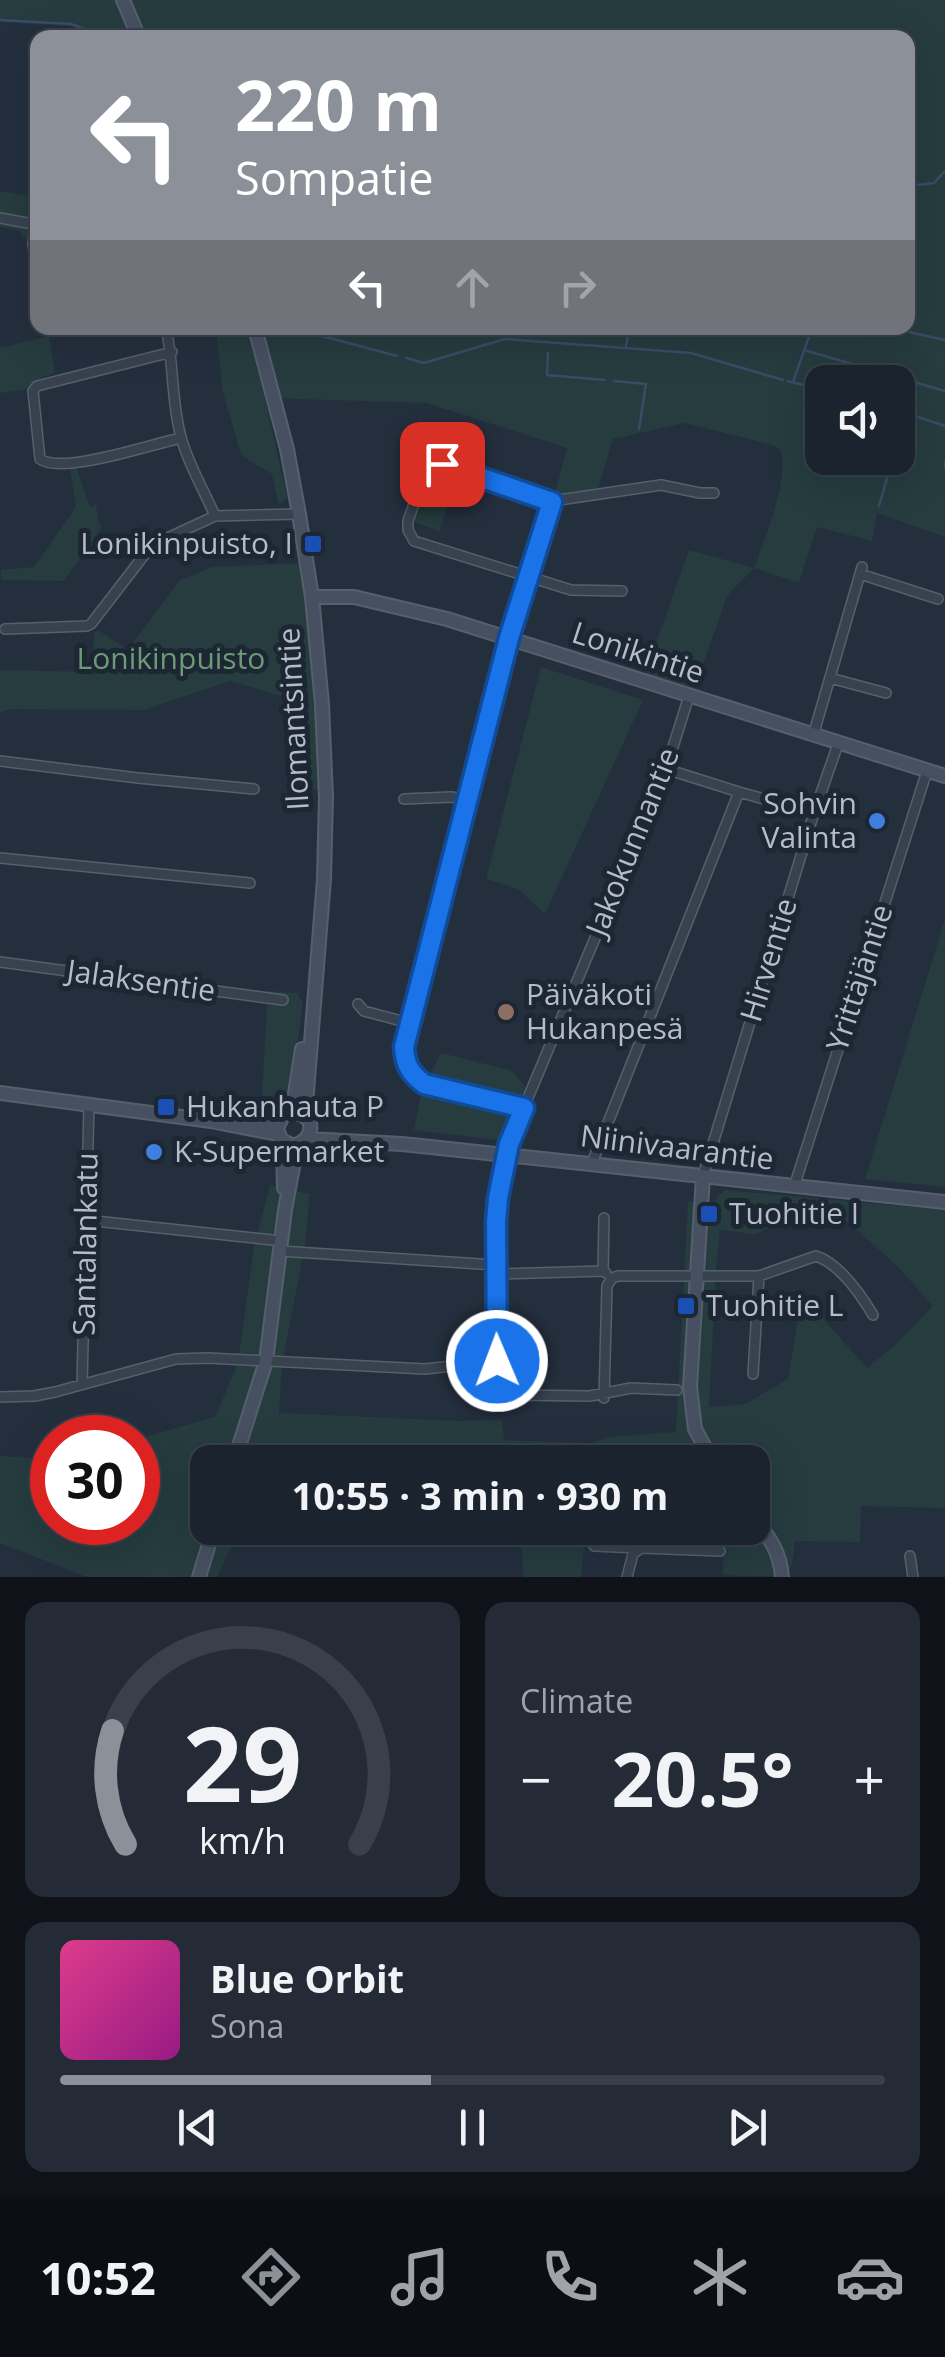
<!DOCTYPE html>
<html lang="en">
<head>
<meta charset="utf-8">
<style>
  :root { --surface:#1b232e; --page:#242b36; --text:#f1f3f6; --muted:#a0a4aa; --line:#39404a; --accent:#8c9099 }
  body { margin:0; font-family:"Open Sans",sans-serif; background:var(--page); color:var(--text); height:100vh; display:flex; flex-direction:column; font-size:38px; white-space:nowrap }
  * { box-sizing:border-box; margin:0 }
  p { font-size:32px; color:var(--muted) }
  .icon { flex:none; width:55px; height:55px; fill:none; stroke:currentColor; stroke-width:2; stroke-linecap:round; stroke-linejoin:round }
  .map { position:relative; height:1577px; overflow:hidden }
  .sheet { display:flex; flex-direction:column; gap:25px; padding:25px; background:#0f1319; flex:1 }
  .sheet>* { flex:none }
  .hud { position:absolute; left:30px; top:30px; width:885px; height:305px; border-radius:20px; box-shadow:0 10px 40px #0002,0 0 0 2px var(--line); background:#8c9099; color:#fff; overflow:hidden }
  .controls { position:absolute; left:805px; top:365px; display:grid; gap:20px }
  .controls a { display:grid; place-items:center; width:110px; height:110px; border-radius:20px; background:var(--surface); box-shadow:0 10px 40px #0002,0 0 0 2px var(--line); font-size:50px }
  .speed { position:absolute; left:30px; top:1415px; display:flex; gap:20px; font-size:50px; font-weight:700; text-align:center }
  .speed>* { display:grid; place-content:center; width:130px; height:130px; border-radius:50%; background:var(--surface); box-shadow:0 10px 40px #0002,0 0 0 2px var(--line); line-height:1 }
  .speed .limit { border:15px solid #d22; background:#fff; color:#111 }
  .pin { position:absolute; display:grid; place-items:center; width:85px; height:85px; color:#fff; margin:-42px; border-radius:20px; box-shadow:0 5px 15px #0006 }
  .me { position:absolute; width:110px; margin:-55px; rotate:359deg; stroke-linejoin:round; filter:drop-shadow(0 0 8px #0008) }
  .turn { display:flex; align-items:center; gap:35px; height:210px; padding:0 40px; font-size:45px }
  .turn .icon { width:130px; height:130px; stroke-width:2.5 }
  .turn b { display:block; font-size:70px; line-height:85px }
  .lanes { display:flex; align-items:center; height:95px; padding:0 40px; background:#0003; justify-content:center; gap:50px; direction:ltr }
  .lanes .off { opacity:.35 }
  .big { font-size:75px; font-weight:700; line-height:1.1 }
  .sheet .tile { flex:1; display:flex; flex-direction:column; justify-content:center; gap:15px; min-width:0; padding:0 35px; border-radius:20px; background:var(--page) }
  .sheet .dial { align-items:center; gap:0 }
  .dial svg { height:260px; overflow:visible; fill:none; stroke:var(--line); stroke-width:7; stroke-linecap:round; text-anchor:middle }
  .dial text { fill:var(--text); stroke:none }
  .song { display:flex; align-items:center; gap:30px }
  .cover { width:120px; height:120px; border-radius:15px; background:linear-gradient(135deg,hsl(330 70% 55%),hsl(310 70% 35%)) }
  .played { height:10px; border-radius:5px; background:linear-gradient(90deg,var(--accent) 45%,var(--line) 45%) }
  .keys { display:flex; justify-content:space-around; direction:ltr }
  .heat { display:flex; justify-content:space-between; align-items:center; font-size:55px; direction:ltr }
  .sheet .tiles { flex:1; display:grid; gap:25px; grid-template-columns:1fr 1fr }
  .tile:last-child { grid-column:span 2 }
  .trip { position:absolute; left:190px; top:1445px; width:580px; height:100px; border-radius:20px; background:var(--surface); box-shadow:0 10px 40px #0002,0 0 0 2px var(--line); font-weight:700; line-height:100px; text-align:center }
  .dock { display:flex; height:160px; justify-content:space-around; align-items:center; background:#0b0e12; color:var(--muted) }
  .dock .icon { width:70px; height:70px }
  .dock .on { color:var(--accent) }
  .dock b { font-size:45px; color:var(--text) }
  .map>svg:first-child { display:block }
  .green { fill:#263c3f; fill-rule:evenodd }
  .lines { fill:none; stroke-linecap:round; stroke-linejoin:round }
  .stream { stroke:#394c67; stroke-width:2.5 }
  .street-casing { stroke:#565f6c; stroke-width:12 }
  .secondary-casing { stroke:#565f6c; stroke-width:16 }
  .street { stroke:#38414e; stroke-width:9 }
  .secondary { stroke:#465061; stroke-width:12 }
  .route-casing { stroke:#114b97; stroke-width:25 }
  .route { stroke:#1a73e8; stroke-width:18 }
  .transit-dot { fill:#1a4fb4; stroke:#1d2633; stroke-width:4 }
  .shop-dot { fill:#3f7fe0; stroke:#1d2633; stroke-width:4 }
  .education-dot { fill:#8d6e63; stroke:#1d2633; stroke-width:4 }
  .labels { text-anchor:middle; stroke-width:10; stroke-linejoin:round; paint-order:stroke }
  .poi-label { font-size:30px; fill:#b4bcc9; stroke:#1d2633; text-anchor:start }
  .street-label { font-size:30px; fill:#b4bcc9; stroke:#1d2633 }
  .park-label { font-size:30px; fill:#6b9a76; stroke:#1d2633 }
</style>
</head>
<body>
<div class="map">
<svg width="945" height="1577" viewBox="0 0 945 1577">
  <rect width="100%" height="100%" fill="#242f3e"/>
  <path class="green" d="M0,0H120L137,37H103L70,26L0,22Z
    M125,0H945V537L877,513L872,541L817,527L799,583L754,568L727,596L695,688L645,674L689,550L754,568C764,540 790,477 781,450L773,445L684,423L613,439L596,496L553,501L567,448L427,403L265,398L287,498L279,505L272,474L241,455L223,392L216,328H908V38H141ZM822,382H898V458H822Z
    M0,191L37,197V243L24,238L18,230L0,227Z
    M49,336L55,373C44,377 34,379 28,389L0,393V348Z
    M76,467L90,507L96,504L98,522L102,527L64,581L1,580V570L34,567L76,507L70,470Z
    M428,478L455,486L439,531L414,522Z
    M305,563L327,797L299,780L288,698L230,681L144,710L11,709L0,713V670L93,672L94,634L98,630L128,650L179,581L212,567Z
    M541,667L643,700L545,914L518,889L486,879Z
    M945,919V1187L865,1179Z
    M268,991L297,993L303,1004L290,1093L281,1096L261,1111Z
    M441,1053L513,1071L527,1090L505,1141L414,1130L422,1089Z
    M270,1185L310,1194L305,1244L282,1365L279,1413L461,1421L502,1419L504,1440L592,1443L608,1437L676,1432L688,1201L715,1204L718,1196L725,1190L945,1210V1508L861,1506L860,1542L795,1541L792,1565L781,1577L723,1575L724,1528H752V1462H208V1528H240L217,1577H87L0,1543V1456L52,1459V1522H138V1439L215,1417L238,1363L254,1247ZM797,1216L848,1222L898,1267L933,1306L895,1345L867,1368L811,1305L804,1304L799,1313L788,1379L745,1404L709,1407L716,1272L720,1230L755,1234Z
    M371,1528H586L581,1577H523L521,1531Z"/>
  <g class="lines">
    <path class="stream" d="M0,20L71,24L109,38
      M908,186L934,183L945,171
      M292,328L397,356
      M780,328L790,330V328
      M891,328L945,340
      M626,346L629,328
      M804,350L945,391
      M548,353L547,375L605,380
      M406,358L424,363L505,339L691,353L783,380
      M614,381L646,384L639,429
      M788,381L822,390
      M793,382L812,328
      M898,410L945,426
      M898,444L907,413
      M945,462V468
      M879,506L893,458"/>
    <g class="street-casing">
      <path id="street" d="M0,218L38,225
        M35,225L33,245L38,276
        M166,328C174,363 171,401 181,437C188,464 204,490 215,516L299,514
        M172,352L37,386L33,391L40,459C62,475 152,444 181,438
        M860,574L938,599
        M622,591L571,590L414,541L408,530V521L423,478L428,470L442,464L552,501L661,485L700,493H714
        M5,629L87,626L91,624L152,545L215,516
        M830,678L886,693
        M813,736L862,567
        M0,761L138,778L254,789
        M739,792L814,813
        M404,799L451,797L467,799
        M0,858L250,883
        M0,962L283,1000
        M358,1004L364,1011L409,1023
        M524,1109L424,1084C410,1073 405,1065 404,1047L509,637L552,501
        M592,1163L739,792L666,769
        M703,1176L814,813L838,744
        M794,1187L927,771
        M604,1218L603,1271L606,1273
        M86,1220L282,1241
        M280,1251L496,1265
        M496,1274L603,1271
        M612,1278L618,1276H759L816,1256C840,1264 861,1295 873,1315
        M753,1374L759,1276
        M82,1384L89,1105
        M498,1395L590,1396L631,1388L677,1390
        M0,1397L34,1396L55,1392L176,1359L208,1358L425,1369L497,1361
        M604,1398L607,1286L612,1278
        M497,1399V1223L499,1197L509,1143L666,769L689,696
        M594,1546L639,1548
        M910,1556L913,1577
        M627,1577L633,1554L641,1548L720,1551"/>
    </g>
    <g class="secondary-casing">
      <path id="secondary" d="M123,0L139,38
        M255,328L287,449L299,514L312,597L322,704L326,797L324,879L305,1117
        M312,597H354L447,619L945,776
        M0,1093L211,1121L278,1134
        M292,1113L302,1049
        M244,1121C255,1121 267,1122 278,1118C285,1116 287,1112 294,1113C317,1114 315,1141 293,1146L281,1140L277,1128L282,1118
        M307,1139L402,1144L945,1202
        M283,1143L284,1188
        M703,1176L690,1387L695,1429L713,1462
        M234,1462L266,1361L285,1210L297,1146
        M752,1515C768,1536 780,1550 782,1577
        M199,1577L214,1528"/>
    </g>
    <use href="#street" class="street"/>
    <use href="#secondary" class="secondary"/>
  </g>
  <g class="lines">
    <g class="route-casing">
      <path id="route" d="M442,464L552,502L509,638L404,1047C405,1065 410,1073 424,1084L524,1108L509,1144L498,1198L496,1222L497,1361"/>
    </g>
    <use href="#route" class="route"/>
  </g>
  <g class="transit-dot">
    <rect x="303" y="534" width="20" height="20" rx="5"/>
    <rect x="156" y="1097" width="20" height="20" rx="5"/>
    <rect x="699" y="1204" width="20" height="20" rx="5"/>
    <rect x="676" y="1296" width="20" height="20" rx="5"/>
  </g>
  <g class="shop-dot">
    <circle cx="877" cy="821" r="10"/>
    <circle cx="154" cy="1152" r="10"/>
  </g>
  <circle class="education-dot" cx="506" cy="1012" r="10"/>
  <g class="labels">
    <g class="poi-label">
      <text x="293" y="554" text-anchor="end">Lonikinpuisto, I</text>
      <text x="857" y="814" text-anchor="end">Sohvin<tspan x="857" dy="34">Valinta</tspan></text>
      <text x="526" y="1005">Päiväkoti<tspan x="526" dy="34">Hukanpesä</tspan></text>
      <text x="186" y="1117">Hukanhauta P</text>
      <text x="174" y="1162">K-Supermarket</text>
      <text x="729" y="1224">Tuohitie I</text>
      <text x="706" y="1316">Tuohitie L</text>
    </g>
    <g class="street-label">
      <text transform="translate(638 653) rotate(18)" y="10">Lonikintie</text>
      <text transform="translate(294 719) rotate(-93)" y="10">Ilomantsintie</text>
      <text transform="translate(633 842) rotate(-68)" y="10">Jakokunnantie</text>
      <text transform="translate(769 960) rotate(-73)" y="10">Hirventie</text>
      <text transform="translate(860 978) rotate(-72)" y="10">Yrittäjäntie</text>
      <text transform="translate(141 981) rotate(8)" y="10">Jalaksentie</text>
      <text transform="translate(677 1148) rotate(7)" y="10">Niinivaarantie</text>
      <text transform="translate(86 1244) rotate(-89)" y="10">Santalankatu</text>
    </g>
    <g class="park-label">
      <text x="171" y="669">Lonikinpuisto</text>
    </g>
  </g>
</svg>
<div class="controls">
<a><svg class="icon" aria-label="sound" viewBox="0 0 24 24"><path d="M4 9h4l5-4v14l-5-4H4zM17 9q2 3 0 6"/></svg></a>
</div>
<div class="speed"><div class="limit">30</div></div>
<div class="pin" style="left:442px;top:464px;background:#d93025"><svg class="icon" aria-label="arrive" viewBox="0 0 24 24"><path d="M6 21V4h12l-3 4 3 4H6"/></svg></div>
<svg class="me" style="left:497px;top:1361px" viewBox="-20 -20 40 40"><circle r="17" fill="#1a73e8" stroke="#fff" stroke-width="3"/><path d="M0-11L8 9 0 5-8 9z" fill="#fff"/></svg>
<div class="trip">10:55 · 3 min · 930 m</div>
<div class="hud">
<div class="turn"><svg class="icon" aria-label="left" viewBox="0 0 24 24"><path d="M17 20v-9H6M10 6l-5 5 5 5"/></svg><div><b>220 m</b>Sompatie</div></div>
<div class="lanes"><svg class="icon" aria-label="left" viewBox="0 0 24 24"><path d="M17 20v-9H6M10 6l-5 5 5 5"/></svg><svg class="icon off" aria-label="ahead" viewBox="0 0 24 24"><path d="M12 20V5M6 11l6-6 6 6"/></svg><svg class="icon off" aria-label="right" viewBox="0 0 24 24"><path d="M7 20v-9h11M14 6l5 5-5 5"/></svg></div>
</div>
</div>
<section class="sheet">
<div class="tiles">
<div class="tile dial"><svg viewBox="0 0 100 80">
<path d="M14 69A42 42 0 1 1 86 69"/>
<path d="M14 69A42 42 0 0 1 10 34" stroke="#8c9099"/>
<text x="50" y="56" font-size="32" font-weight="700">29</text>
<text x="50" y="72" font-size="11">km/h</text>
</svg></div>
<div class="tile"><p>Climate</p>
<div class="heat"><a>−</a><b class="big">20.5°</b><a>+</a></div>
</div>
<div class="tile">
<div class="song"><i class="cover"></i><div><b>Blue Orbit</b><p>Sona</p></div></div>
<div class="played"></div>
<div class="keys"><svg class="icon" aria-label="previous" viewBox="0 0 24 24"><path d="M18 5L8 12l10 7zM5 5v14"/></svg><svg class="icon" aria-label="pause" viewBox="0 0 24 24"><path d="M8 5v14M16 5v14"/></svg><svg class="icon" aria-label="next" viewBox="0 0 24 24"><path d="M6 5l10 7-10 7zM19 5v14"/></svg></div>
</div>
</div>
</section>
<nav class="dock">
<b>10:52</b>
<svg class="icon on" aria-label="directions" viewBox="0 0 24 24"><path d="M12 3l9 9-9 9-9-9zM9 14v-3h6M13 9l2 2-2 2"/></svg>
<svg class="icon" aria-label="music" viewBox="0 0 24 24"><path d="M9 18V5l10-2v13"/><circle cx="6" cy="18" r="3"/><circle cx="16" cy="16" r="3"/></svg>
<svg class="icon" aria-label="phone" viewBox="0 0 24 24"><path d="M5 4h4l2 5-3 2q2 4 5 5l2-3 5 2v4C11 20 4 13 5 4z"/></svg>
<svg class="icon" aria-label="climate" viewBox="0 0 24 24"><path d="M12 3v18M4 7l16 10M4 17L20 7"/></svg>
<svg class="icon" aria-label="car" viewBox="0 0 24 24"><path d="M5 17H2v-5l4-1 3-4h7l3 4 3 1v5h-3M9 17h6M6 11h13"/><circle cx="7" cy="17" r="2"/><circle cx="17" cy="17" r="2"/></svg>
</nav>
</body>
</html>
